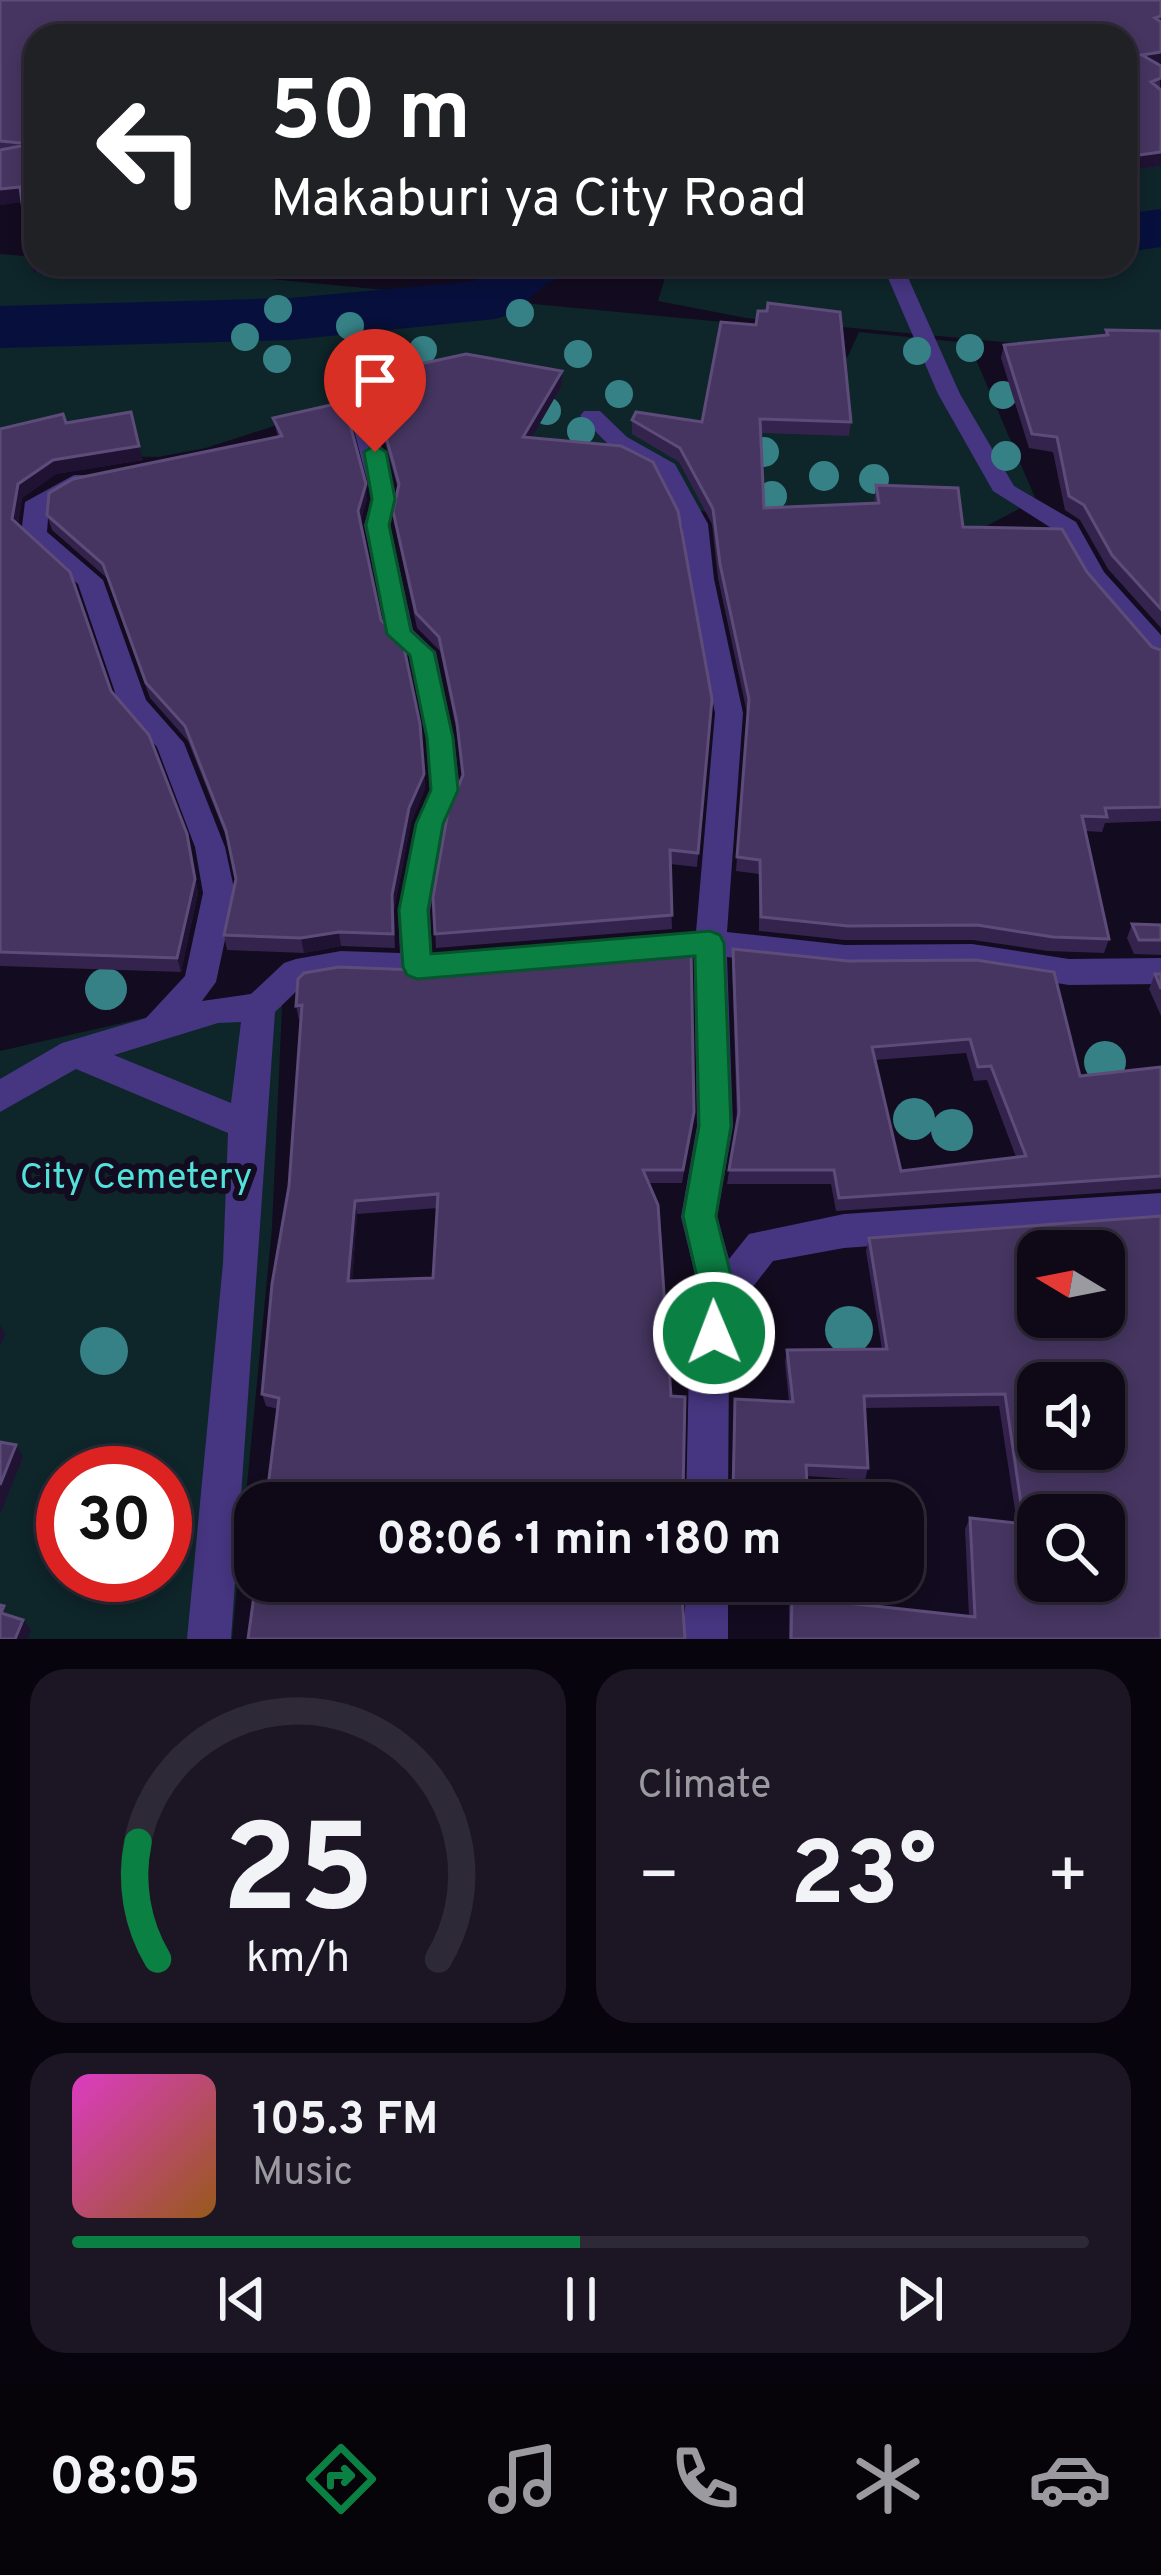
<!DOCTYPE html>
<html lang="en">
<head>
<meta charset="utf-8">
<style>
  :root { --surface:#0e0817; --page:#1c1624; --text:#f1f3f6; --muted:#9b9aa1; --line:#2e2936; --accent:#0b8043 }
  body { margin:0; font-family:Overpass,sans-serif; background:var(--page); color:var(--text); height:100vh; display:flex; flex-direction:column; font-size:45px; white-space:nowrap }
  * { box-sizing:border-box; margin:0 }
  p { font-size:39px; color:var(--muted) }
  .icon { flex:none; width:66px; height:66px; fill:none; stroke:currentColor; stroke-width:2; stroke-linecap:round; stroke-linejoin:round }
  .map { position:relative; height:1639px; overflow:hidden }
  .sheet { display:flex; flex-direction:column; gap:30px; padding:30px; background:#08040d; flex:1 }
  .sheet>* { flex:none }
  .banner { position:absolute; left:24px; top:24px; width:1113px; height:252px; border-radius:36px; box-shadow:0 6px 18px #0003,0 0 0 3px var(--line); background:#202124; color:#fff; overflow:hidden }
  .needle { width:78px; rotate:280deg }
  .controls { position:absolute; left:1017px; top:1230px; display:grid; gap:24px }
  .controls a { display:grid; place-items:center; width:108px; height:108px; border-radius:24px; background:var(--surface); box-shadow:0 6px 18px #0003,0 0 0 3px var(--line); font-size:60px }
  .speed { position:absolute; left:36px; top:1446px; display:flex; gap:24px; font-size:60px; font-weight:700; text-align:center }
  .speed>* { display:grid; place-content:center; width:156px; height:156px; border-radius:50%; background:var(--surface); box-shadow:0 6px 18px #0003,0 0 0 3px var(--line); line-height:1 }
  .speed .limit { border:18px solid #d22; background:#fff; color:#111 }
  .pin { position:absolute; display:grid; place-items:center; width:102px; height:102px; color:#fff; margin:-123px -51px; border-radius:50% 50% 50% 0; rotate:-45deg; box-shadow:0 0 12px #0007 }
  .pin .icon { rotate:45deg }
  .me { position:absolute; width:132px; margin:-66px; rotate:359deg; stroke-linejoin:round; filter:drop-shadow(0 0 9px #0008) }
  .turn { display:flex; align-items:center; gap:42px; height:252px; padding:0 48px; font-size:54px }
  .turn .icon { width:156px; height:156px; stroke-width:2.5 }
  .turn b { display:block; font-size:84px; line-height:102px }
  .big { font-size:90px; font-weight:700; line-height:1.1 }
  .sheet .widget { flex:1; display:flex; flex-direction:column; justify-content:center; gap:18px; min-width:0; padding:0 42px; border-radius:36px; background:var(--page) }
  .sheet .dial { align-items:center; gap:0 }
  .dial svg { height:312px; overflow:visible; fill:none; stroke:var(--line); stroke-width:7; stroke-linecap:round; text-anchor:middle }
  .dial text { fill:var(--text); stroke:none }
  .song { display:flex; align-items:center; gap:36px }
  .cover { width:144px; height:144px; border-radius:18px; background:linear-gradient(135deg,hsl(310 70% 55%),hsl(30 70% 35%)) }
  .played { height:12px; border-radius:6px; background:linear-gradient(90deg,var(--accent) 50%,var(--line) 50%) }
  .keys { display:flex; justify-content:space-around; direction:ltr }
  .heat { display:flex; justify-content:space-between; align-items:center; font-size:66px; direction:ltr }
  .sheet .tiles { flex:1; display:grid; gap:30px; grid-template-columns:1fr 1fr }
  .widget:last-child { grid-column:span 2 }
  .trip { position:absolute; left:234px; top:1482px; width:690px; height:120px; border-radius:36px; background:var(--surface); box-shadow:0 6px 18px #0003,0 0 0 3px var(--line); font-weight:700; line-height:120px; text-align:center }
  .tab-bar { display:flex; height:192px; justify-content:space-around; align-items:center; background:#060309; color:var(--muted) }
  .tab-bar .icon { width:84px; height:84px }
  .tab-bar .active { color:var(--accent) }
  .tab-bar b { font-size:54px; color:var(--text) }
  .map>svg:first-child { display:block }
  .green { fill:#0e2529; fill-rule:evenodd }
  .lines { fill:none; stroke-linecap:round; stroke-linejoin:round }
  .river { fill:#07103c; fill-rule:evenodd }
  .minor { fill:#463580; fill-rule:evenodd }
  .tree { fill:#368186 }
  .wall { fill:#34234d; fill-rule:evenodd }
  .shaded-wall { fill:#1f1233 }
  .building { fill:#453560; stroke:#5d4c79; stroke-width:3; fill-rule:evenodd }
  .route { fill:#0b8043; stroke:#07532c; stroke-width:3 }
  .labels { text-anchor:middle; stroke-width:12; stroke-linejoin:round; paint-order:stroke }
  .park-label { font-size:36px; fill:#52e2da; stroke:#130b1f }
</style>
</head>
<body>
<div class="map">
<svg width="1161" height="1639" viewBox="0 0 1161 1639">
  <rect width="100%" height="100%" fill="#130b1f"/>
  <path class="green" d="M1125,156L1161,159V357L746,318L658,301L669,264H1125Z
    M0,254L36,257V264H112L744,324L815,376L848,356L859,332L969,343L1036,500L931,555L866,550L668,503L449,403L314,413L206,448L158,457L0,454Z
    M283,986L272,1228L232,1639H0V1051ZM63,1473H165V1575H63Z"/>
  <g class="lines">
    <path class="river" d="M1161,209V247L1125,252V214Z
      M488,264H572L562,278C531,286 529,311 495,319L291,340L0,348V306L291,298L474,281Z"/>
    <path class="minor" d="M882,264H902L960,394L1014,486L1076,522L1104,572L1161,635V662L1151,659L1086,584L1056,531L993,491L938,394Z
      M347,355L358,362L396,499L390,525L413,630L436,652L454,738L460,790L445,824L430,911L432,953L696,932L715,713L688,579L682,524L656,473L611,447L580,416L584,411H600L627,437L675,464L708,524L714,579L743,713L727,932L845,945L972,944L1069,959L1161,958V984L1069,985L972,970L845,971L727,957L733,1126L717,1217L729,1259L749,1234L844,1214L1161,1193V1225L844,1248L773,1261L738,1306L729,1366L728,1503H686L689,1366L701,1299L681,1217L697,1126L694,957L417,980L341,977L305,983L275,1012L231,1639H187L223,1263L228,1133L76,1069L0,1112V1079L62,1043L146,1018L185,976L203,893L195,847L157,747L119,704L78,584L21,534L25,502L74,475H92L95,480L49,506L47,532L103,580L146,700L184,743L225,847L235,893L216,982L202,1001L251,994L284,963L296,959L341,951L400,953L398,911L415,824L430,790L426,738L409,656L387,634L364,525L372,499L336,362ZM241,1022L231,1103L114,1055L218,1023Z
      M686,1581H728V1639H684Z"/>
  </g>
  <g class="tree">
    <circle cx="278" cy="309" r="14"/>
    <circle cx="520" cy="313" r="14"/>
    <circle cx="350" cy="326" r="14"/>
    <circle cx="245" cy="337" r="14"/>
    <circle cx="970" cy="348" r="14"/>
    <circle cx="423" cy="350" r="14"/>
    <circle cx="917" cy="351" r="14"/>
    <circle cx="578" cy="354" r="14"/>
    <circle cx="277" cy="359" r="14"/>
    <circle cx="619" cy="394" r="14"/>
    <circle cx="1003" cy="395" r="14"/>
    <circle cx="547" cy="411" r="14"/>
    <circle cx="581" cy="431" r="14"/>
    <circle cx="764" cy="452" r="15"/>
    <circle cx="1006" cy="456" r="15"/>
    <circle cx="824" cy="476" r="15"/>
    <circle cx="874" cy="479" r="15"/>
    <circle cx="772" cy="496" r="15"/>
    <circle cx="106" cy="989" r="21"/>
    <circle cx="1105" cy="1062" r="21"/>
    <circle cx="914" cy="1119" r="21"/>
    <circle cx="952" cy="1130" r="21"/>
    <circle cx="849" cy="1330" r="24"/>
    <circle cx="104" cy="1351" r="24"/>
  </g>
  <path class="wall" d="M0,0H1161L1160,65L1161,166L1125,171V36H36L81,266L33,272L29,257L22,202L0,205Z
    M721,322L851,422L849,436L761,433L764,508L874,503L876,485L963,527L1087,572L1152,647L1161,650V821L1105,823L1102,832L1085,831L1109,939L1104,953L1048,951L973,940H845L759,931V874L736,871L747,713L718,578L712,524L679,462L632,434V420L702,422Z
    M1106,330L1161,331V628L1108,569L1080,520L1065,510L1053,452L1029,448L1001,358L1004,345L1104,335Z
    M369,375L562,385L531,438L712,699L697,867L670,864L672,929L436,948L433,897L463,776L458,737L440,651L417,628L395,525L393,511L398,489L370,389Z
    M273,418L367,499L360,523L381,620L422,739L425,789L411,823L394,910L395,948L341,946L304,953L227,950L224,935L236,879L229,844L188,741L150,698L107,578L52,530L47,515L278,437Z
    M66,423L143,460L56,474L22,498L18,525L111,691L187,834L198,893L181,972L0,966V429Z
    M1132,924L1161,925V955L1134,954L1127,938Z
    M733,949L1080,1076L1161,1067V1189L836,1211L831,1184H727L737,1123L732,963ZM966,1053L974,1081L987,1080L1016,1157L901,1171L875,1060Z
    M1155,974H1161V1016L1149,989Z
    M298,979L692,1126L682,1183H648L683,1492L687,1496L731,1495L735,1399L789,1402L785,1362L787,1350L882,1349L866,1251L869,1238L1161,1216V1639H789V1607L792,1597L969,1617L965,1529L970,1518L1017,1523L999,1406L865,1408L868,1468L865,1480L807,1476L808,1503H266L278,1409L266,1406L262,1394L289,1186L301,1020H299L296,1006ZM438,1208L433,1278L352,1281L357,1214Z"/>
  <path class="shaded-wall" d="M1161,52V65L1139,69L1142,55Z
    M1161,152V166L1125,171V157Z
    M20,187L24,202L0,205V189Z
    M36,256V264H81V266L33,272L29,257Z
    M562,371V385L524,451L523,437Z
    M139,446L143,460L56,474L22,498L17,533L12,519L18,484L53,460Z
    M366,484L367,499L360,526L358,511Z
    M420,724L425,789L411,823L394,910L395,948L392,895Z
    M187,834L198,893L181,972L177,958Z
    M339,932L341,946L304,953L301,938Z
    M355,1201L357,1214L351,1294L348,1281Z
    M0,1325L5,1335L0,1345Z
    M16,1445L23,1457L0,1514V1485Z
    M23,1620L31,1630L27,1639H15Z"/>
  <path class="building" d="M0,0H1161V16L1155,18L1161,22V52L1142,55L1161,66V78L1151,82L1161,90V152L1125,157V36H36V256L29,257L20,187L0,189V150L31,144L0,141Z
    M768,303L840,312L851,422L760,419L764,508L879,503L876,485L958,488L963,527L1062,529L1087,572L1152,647L1161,650V807L1105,808L1107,817L1082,816L1109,939L1053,937L977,925L848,926L761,917L760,860L737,857L749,699L720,564L713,509L680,448L632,420L636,412L702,422L721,322L756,325L758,311H767Z
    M1106,330L1161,331V609L1112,555L1084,505L1069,496L1057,437L1032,434L1004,345L1108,335Z
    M466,354L562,371L523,437L621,446L653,462L678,511L712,699L698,853L670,850L672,915L435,934L433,897L448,811L463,775L457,723L439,637L416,613L393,511L399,484L369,375Z
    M344,402L366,484L358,511L381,620L403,643L420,724L424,774L409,808L392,895L393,934L339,932L301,938L224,935L236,879L226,831L185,726L146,683L103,564L47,515L49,493L73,479L282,436L273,418Z
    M131,412L139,446L53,460L18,484L12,519L70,572L111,691L149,735L187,834L195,879L177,958L0,952V429L63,414L66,423Z
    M1132,924L1161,925V940H1139Z
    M691,948L694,1112L683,1170H643L658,1205L671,1396L685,1397L683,1492L687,1496L733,1495L735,1399L793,1402L787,1350L887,1349L869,1238L1161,1216V1639H791L792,1597L975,1617L970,1518L1024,1524L1005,1394L864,1396L868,1468L806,1465L808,1503H266L279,1398L262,1394L272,1284L289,1186L302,1005L296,1006L298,979L304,973L339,967L416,970ZM438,1194L433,1278L348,1281L355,1201ZM1038,1251H1104V1317H1038ZM1038,1383H1104V1449H1038ZM1038,1515H1104V1581H1038Z
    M733,949L848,961L976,960L1054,972L1080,1076L1161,1067V1176L839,1198L834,1170H729L739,1112ZM970,1039L978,1067L991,1066L1026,1156L901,1171L872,1047Z
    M1155,974H1161V989Z
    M0,1442L16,1445L0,1485Z
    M256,1581H681L685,1639H248Z
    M0,1605L4,1606L1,1613L23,1620L15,1639H0Z"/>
  <path class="route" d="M375,445L386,452L395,499L389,525L411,631L434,652L453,738L458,790L443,824L428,910L431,954L710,931L720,935L724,943L731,1126L716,1216L737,1299L727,1344L714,1349L702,1344L697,1333L702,1299L683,1216L699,1126L695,956L417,979L407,975L403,967L399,910L416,824L431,790L427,738L410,655L387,634L366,525L372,499L364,452Z"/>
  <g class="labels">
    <g class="park-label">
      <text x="136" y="1188">City Cemetery</text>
    </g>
  </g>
</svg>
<div class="controls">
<a><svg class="needle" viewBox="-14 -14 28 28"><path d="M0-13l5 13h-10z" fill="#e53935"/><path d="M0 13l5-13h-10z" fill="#9b9aa1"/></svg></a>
<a><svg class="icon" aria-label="sound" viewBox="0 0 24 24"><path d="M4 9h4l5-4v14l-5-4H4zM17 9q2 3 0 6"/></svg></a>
<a><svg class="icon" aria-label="search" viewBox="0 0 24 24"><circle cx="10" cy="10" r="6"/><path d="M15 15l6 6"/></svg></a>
</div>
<div class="speed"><div class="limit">30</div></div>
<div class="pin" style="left:375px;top:452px;background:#d93025"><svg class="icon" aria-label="arrive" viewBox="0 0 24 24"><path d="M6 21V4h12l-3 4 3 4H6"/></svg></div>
<svg class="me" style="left:714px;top:1333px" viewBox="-20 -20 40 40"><circle r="17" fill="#0b8043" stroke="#fff" stroke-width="3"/><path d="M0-11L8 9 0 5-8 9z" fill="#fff"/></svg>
<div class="trip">08:06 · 1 min · 180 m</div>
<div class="banner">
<div class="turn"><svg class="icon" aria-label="left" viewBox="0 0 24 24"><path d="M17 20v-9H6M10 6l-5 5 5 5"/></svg><div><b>50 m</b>Makaburi ya City Road</div></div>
</div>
</div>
<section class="sheet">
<div class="tiles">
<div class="widget dial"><svg viewBox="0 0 100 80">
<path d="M14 69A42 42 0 1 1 86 69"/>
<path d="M14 69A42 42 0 0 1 9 39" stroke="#0b8043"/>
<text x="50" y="56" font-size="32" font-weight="700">25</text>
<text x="50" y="72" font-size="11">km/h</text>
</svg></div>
<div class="widget"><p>Climate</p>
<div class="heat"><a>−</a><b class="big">23°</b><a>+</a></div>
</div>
<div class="widget">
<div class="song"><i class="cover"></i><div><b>105.3 FM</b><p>Music</p></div></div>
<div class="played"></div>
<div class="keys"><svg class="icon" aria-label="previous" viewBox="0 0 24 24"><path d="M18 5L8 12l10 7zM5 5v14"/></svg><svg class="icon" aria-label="pause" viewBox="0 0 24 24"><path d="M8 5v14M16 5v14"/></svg><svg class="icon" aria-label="next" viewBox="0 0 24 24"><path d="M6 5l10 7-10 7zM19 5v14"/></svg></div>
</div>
</div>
</section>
<nav class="tab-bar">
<b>08:05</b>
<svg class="icon active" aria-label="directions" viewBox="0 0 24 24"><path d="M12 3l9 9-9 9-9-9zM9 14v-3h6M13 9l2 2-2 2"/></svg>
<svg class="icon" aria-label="music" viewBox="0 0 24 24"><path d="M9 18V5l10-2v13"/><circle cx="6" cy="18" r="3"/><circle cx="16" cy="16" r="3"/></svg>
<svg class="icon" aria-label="phone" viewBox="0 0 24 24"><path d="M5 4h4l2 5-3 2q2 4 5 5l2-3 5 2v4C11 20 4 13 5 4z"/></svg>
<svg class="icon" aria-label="climate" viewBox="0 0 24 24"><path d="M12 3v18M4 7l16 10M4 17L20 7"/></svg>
<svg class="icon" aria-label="car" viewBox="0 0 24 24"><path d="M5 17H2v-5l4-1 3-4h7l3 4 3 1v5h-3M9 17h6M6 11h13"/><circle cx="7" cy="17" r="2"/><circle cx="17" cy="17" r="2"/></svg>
</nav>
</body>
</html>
